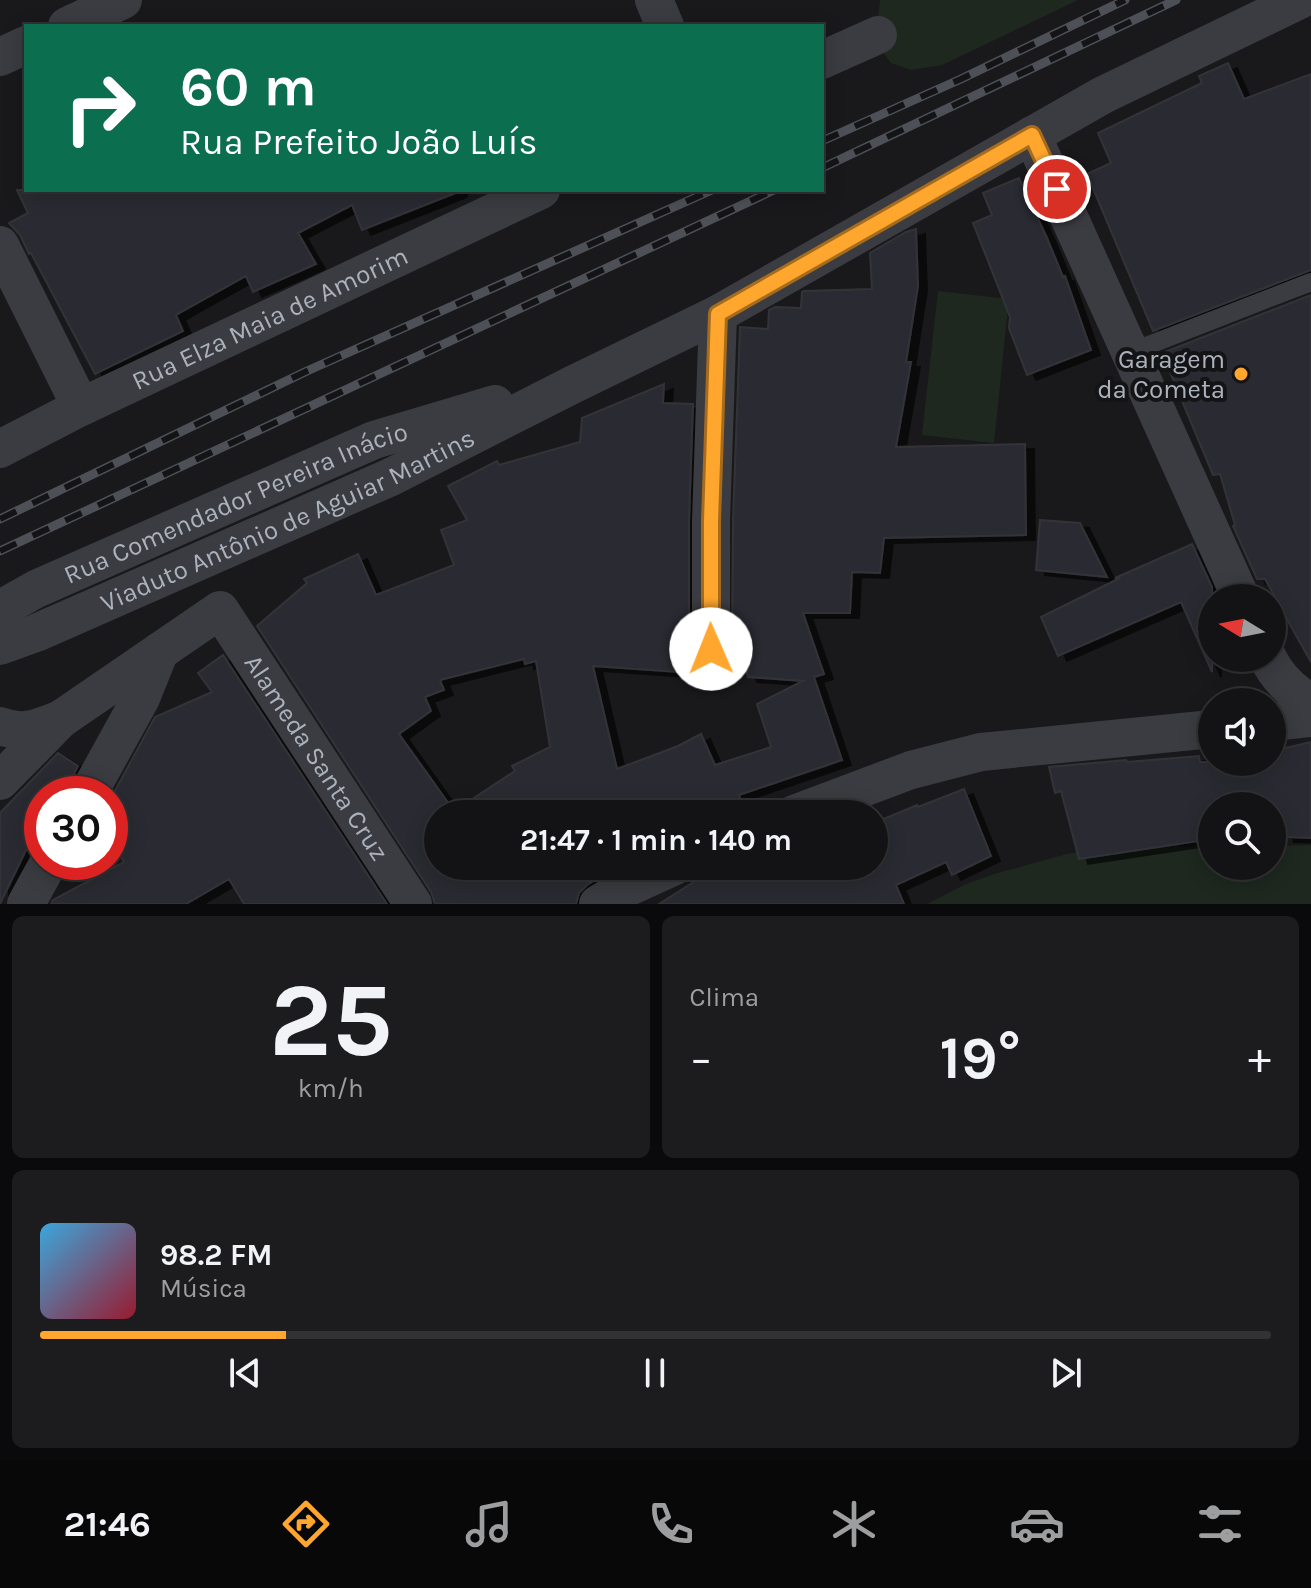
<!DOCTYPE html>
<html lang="pt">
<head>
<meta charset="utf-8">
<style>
  :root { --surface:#131315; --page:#1c1c1e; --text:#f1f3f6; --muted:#9d9ea0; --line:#323234; --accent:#ffa62e }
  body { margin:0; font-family:Karla,sans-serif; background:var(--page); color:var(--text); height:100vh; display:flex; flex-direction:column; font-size:30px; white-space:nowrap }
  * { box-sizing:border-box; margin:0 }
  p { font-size:26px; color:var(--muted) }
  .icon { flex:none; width:44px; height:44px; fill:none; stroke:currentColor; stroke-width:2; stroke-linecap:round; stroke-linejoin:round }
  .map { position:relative; height:904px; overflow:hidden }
  .drawer { display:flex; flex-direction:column; gap:12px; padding:12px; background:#0a0a0c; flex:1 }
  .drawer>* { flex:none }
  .hud { position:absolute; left:24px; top:24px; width:800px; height:168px; border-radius:0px; box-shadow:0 4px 20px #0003,0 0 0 2px var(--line); background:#0b6e4f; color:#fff; overflow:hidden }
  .needle { width:52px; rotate:280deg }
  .controls { position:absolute; left:1198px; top:584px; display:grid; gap:16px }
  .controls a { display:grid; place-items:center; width:88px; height:88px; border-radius:50%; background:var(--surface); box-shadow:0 4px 20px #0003,0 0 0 2px var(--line); font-size:40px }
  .speed { position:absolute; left:24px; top:776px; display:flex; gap:16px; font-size:40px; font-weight:700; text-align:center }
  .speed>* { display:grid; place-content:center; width:104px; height:104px; border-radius:50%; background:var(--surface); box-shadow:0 4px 20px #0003,0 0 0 2px var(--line); line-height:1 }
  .speed .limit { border:12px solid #d22; background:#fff; color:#111 }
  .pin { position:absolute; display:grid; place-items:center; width:68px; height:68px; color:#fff; margin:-34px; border:4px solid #fff; border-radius:50%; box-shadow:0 2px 8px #0007 }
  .me { position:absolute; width:88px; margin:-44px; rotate:359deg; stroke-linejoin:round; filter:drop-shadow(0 0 6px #0008) }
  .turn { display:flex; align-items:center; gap:28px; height:168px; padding:0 24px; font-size:36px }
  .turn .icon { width:104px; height:104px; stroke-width:2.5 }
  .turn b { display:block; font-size:56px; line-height:68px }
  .big { font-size:60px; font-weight:700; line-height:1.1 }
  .drawer .widget { flex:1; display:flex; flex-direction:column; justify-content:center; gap:12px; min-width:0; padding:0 28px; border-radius:12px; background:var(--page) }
  .drawer .dial { align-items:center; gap:0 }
  .dial b { font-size:104px; line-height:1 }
  .song { display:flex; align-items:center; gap:24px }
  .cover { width:96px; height:96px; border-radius:12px; background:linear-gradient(135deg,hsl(200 70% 55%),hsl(350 70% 35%)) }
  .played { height:8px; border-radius:4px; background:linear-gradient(90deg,var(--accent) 20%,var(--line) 20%) }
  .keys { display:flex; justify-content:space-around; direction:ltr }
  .heat { display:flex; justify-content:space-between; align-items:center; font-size:44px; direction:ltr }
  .drawer .tiles { flex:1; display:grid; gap:12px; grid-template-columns:1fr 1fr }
  .widget:last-child { grid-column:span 2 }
  .trip { position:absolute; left:424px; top:800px; width:464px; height:80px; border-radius:40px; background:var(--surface); box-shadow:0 4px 20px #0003,0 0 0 2px var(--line); font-weight:700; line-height:80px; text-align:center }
  .menu { display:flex; height:128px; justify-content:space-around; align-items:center; background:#080808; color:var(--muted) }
  .menu .icon { width:56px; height:56px }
  .menu .selected { color:var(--accent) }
  .menu b { font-size:36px; color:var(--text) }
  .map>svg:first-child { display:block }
  .green { fill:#1e281f }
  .building { fill:#2c2c30; stroke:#333338; stroke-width:2; fill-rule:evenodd; filter:url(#shadow) }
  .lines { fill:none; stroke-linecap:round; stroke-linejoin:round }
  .lane { stroke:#3a3c41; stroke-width:18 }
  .street { stroke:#3a3c41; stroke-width:38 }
  .rail-casing { stroke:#4d5056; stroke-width:9 }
  .rail { stroke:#141417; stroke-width:6; stroke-dasharray:18; stroke-linecap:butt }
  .route-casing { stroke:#a66c1e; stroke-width:20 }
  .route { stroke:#ffa62e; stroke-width:14 }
  .poi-dot { fill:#ffa62e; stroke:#141417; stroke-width:3 }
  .labels { text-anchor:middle; stroke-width:8; stroke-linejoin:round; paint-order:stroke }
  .street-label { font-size:26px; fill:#abb2bc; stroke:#141417 }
  .poi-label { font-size:26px; fill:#abb2bc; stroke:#141417; text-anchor:end }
</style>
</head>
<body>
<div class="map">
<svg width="1311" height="904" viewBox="0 0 1311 904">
  <defs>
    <filter id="shadow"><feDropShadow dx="9" dy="5" stdDeviation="0" flood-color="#0009"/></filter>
  </defs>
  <rect width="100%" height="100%" fill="#19191c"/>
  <path class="green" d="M880,0H1078L942,65L911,70L891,63L882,51L877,30Z
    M938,291L1009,299L994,443L922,435Z
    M1311,845V904H927L964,885L994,874L1067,854L1110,847L1212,846V866H1272V846Z"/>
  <path class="building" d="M1228,63L1244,99L1311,74V270L1153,331L1087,174L1111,163L1098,133L1202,83L1199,76Z
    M1019,178L1047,238L1063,277L1065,276L1091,350L1027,375L1009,328L1010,317L973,223L992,215L983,193Z
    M17,190H458V192L362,230L352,205L298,233L316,264L253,292L246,276L176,315L183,331L95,374L31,253L29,254L20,235L9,223L28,213Z
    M916,229L918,286L906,362H911L896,447L1025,444L1026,535L884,538L880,573L852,572L850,613H803L824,674L814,677L842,760L739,795L745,814H438V866H598L602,876L587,885L579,893L576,904H435L431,892L257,626L307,583L304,579L358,554L376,595L454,565L441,530L467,520L448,486L497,461L499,465L580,442L582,418L664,384L663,403L693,404L689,521V649L692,659L695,664L693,673L593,666L617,769L678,746L701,734L715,765L771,747L757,704L803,681L748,677L740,651L732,653L733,521L740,327L768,329L769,310L775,307L801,308L802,292L804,291L872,289L870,253L906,232ZM524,659L525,664L536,661L550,747L512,766L515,771L454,811L399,734L431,711L425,697L444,690L440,680Z
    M1311,295V662L1284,614H1281L1279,604L1265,579H1257L1233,526L1235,525L1220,474L1213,475L1162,353Z
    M1040,520L1080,523L1107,577L1036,570Z
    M1192,544L1212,587V672L1181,602L1058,656L1041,617L1120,578H1115Z
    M223,655L387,904H244L229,879L186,904H51L53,900L124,862L110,839V800L155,717L212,692L198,673Z
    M1311,742V838L1285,837L1278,810L1272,811V806H1212V839L1079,859L1061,791L1055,793L1049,767L1126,760L1127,762L1199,756L1200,762H1272V751Z
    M58,753L78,766L69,783L66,794H42V825L28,846L0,904V813Z
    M964,789L991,856L952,875L946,862L896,885L904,904H659L719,866H874V823L917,805L918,807Z"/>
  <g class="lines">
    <path class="lane" d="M1131,352L1311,282"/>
    <g class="street">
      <path d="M654,0L665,26"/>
      <path d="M67,26L123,0"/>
      <path d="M0,57L26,45"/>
      <path d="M822,60L878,35"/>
      <path d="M1032,135L1241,598"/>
      <path d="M0,245L81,407"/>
      <path id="s1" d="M0,449L81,407L541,190"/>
      <path id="s2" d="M0,611L6,606L36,589L374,440L495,404"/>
      <path id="s3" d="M0,646L36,633L391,477L572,385L718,314L1103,95L1300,0"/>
      <path d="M711,649V521L718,314"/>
      <path d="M1268,658C1277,678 1293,692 1311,703"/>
      <path d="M1272,722L1311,718"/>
      <path d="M0,726C24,735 38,728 61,719"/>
      <path id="s4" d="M0,781L61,719L220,610L413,904"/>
      <path d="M88,794L141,698L160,651"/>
      <path d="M794,814L911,770L981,752L1212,729"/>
      <path d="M26,904L49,862"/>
      <path d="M598,904L618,892L675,866"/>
    </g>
    <g class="rail-casing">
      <path id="rail" d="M822,141L961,79L1125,0
        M822,168L1176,0
        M0,519L307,371L712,190
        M0,551L774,190"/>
    </g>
    <use href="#rail" class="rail"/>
  </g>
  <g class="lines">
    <g class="route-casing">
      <path id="route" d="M711,649V521L718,314L1032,135L1057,189"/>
    </g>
    <use href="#route" class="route"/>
  </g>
  <circle class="poi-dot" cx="1241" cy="374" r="8"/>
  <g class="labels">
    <g class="street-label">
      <text dy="9" stroke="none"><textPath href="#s1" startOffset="300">Rua Elza Maia de Amorim</textPath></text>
      <text dy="9" stroke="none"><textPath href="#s2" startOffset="260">Rua Comendador Pereira Inácio</textPath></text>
      <text dy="9" stroke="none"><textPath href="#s3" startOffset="314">Viaduto Antônio de Aguiar Martins</textPath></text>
      <text dy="9" stroke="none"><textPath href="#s4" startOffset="456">Alameda Santa Cruz</textPath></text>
    </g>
    <g class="poi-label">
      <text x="1225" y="368">Garagem<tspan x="1225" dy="30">da Cometa</tspan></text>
    </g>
  </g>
</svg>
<div class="controls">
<a><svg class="needle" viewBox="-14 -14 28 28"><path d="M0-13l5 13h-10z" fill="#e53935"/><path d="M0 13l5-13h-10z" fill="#9d9ea0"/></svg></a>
<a><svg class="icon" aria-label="sound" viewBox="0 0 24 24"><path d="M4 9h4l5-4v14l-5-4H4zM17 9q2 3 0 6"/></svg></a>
<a><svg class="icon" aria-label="search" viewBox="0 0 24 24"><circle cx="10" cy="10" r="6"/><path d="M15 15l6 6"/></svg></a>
</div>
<div class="speed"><div class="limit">30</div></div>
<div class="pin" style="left:1057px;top:189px;background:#d93025"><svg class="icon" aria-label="arrive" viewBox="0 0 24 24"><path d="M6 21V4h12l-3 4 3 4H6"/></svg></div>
<svg class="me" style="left:711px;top:649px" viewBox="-20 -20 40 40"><circle r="19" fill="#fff"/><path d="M0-13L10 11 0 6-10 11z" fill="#ffa62e"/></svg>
<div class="trip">21:47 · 1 min · 140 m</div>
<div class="hud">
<div class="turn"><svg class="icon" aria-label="right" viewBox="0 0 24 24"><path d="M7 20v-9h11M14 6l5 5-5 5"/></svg><div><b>60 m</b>Rua Prefeito João Luís</div></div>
</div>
</div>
<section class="drawer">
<div class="tiles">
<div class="widget dial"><b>25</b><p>km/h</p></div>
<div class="widget"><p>Clima</p>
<div class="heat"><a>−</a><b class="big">19°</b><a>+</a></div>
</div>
<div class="widget">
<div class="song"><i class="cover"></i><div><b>98.2 FM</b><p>Música</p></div></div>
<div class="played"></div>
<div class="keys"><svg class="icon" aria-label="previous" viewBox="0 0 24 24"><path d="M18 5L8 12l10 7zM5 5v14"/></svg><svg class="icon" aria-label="pause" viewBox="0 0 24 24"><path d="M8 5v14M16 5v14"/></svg><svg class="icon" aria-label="next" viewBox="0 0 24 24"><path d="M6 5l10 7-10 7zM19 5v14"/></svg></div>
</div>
</div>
</section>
<nav class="menu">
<b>21:46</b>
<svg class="icon selected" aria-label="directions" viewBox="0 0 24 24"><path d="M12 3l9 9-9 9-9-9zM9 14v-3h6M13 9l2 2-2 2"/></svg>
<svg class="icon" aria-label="music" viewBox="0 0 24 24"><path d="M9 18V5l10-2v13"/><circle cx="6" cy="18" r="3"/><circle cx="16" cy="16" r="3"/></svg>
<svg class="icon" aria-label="phone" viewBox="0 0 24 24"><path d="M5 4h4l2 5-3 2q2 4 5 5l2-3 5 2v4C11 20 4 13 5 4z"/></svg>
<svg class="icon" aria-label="climate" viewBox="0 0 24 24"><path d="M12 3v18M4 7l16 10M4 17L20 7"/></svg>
<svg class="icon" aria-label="car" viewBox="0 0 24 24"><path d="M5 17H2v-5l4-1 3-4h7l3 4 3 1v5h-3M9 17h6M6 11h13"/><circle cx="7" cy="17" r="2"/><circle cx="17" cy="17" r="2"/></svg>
<svg class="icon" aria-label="filters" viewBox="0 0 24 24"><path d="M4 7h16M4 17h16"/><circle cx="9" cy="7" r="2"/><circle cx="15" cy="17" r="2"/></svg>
</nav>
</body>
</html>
